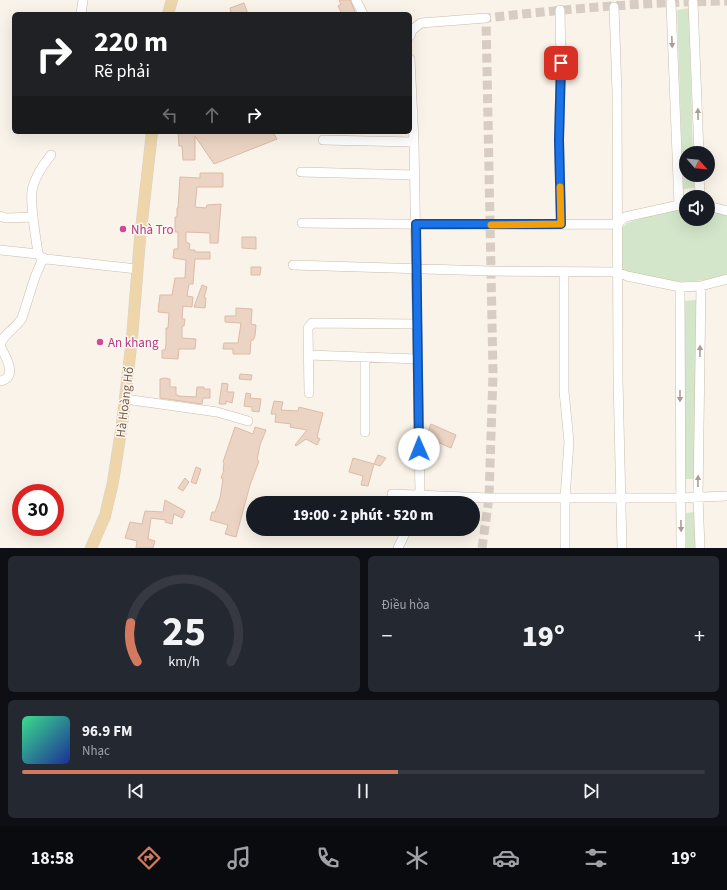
<!DOCTYPE html>
<html lang="vi">
<head>
<meta charset="utf-8">
<style>
  :root { --surface:#171b24; --page:#242831; --text:#f1f3f6; --muted:#9ea1a6; --line:#363941; --accent:#d3795f }
  body { margin:0; font-family:"Source Sans 3",sans-serif; background:var(--page); color:var(--text); height:100vh; display:flex; flex-direction:column; font-size:15px; white-space:nowrap }
  * { box-sizing:border-box; margin:0 }
  p { font-size:13px; color:var(--muted) }
  .icon { flex:none; width:22px; height:22px; fill:none; stroke:currentColor; stroke-width:2; stroke-linecap:round; stroke-linejoin:round }
  .map { position:relative; height:548px; overflow:hidden }
  .panel { display:flex; flex-direction:column; gap:8px; padding:8px; background:#0d0f14; flex:1 }
  .panel>* { flex:none }
  .hud { position:absolute; left:12px; top:12px; width:400px; height:122px; border-radius:6px; box-shadow:0 4px 16px #0002; background:#202124; color:#fff; overflow:hidden }
  .needle { width:26px; rotate:117deg }
  .tools { position:absolute; left:679px; top:146px; display:grid; gap:8px }
  .tools a { display:grid; place-items:center; width:36px; height:36px; border-radius:50%; background:var(--surface); box-shadow:0 4px 16px #0002; font-size:20px }
  .speed { position:absolute; left:12px; top:484px; display:flex; gap:8px; font-size:20px; font-weight:700; text-align:center }
  .speed>* { display:grid; place-content:center; width:52px; height:52px; border-radius:50%; background:var(--surface); box-shadow:0 4px 16px #0002; line-height:1 }
  .speed .limit { border:6px solid #d22; background:#fff; color:#111 }
  .pin { position:absolute; display:grid; place-items:center; width:34px; height:34px; color:#fff; margin:-17px; border-radius:8px; box-shadow:0 2px 6px #0006 }
  .me { position:absolute; width:44px; margin:-22px; rotate:359deg; stroke-linejoin:round; filter:drop-shadow(0 0 3px #0008) }
  .turn { display:flex; align-items:center; gap:14px; height:84px; padding:0 16px; font-size:18px }
  .turn .icon { width:52px; height:52px; stroke-width:2.5 }
  .turn b { display:block; font-size:28px; line-height:34px }
  .lanes { display:flex; align-items:center; height:38px; padding:0 16px; background:#0003; justify-content:center; gap:20px; direction:ltr }
  .lanes .off { opacity:.35 }
  .big { font-size:30px; font-weight:800; line-height:1.1 }
  .panel .widget { flex:1; display:flex; flex-direction:column; justify-content:center; gap:6px; min-width:0; padding:0 14px; border-radius:6px; background:var(--page) }
  .panel .dial { align-items:center; gap:0 }
  .dial svg { height:104px; overflow:visible; fill:none; stroke:var(--line); stroke-width:7; stroke-linecap:round; text-anchor:middle }
  .dial text { fill:var(--text); stroke:none }
  .song { display:flex; align-items:center; gap:12px }
  .cover { width:48px; height:48px; border-radius:6px; background:linear-gradient(135deg,hsl(150 70% 55%),hsl(230 70% 35%)) }
  .played { height:4px; border-radius:2px; background:linear-gradient(90deg,var(--accent) 55%,var(--line) 55%) }
  .keys { display:flex; justify-content:space-around; direction:ltr }
  .heat { display:flex; justify-content:space-between; align-items:center; font-size:22px; direction:ltr }
  .panel .tiles { flex:1; display:grid; gap:8px; grid-template-columns:1fr 1fr }
  .widget:last-child { grid-column:span 2 }
  .trip { position:absolute; left:246px; top:496px; width:234px; height:40px; border-radius:20px; background:var(--surface); box-shadow:0 4px 16px #0002; font-weight:800; line-height:40px; text-align:center }
  .menu { display:flex; height:64px; justify-content:space-around; align-items:center; background:#090b0e; color:var(--muted) }
  .menu .icon { width:28px; height:28px }
  .menu .on { color:var(--accent) }
  .menu b { font-size:18px; color:var(--text) }
  .map>svg:first-child { display:block }
  .green { fill:#d4e6c9 }
  .building { fill:#ebd4c4; stroke:#dcbba7 }
  .lines { fill:none; stroke-linecap:round; stroke-linejoin:round }
  .minor-tunnel { stroke:#d8cdc3; stroke-width:9; stroke-dasharray:9 4.5; stroke-linecap:butt }
  .minor-casing { stroke:#cabcb0; stroke-width:10 }
  .major-casing { stroke:#d7d1ce; stroke-width:12 }
  .minor { stroke:#fff; stroke-width:9 }
  .major { stroke:#efd6aa; stroke-width:11 }
  .oneway { fill:#aa9d96 }
  .route-casing { stroke:#114b97; stroke-width:10 }
  .route { stroke:#1a73e8; stroke-width:7 }
  .slow { stroke:#f59e0b; stroke-width:7 }
  .hotel-dot { fill:#d1479c; stroke:#fdf7ef; stroke-width:1.5 }
  .labels { text-anchor:middle; stroke-width:3; stroke-linejoin:round; paint-order:stroke }
  .hotel-label { font-size:13px; fill:#b23c85; stroke:#fdf7ef; text-anchor:start }
  .street-label { font-size:13px; fill:#715c50; stroke:#fdf7ef }
</style>
</head>
<body>
<div class="map">
<svg width="727" height="548" viewBox="0 0 727 548">
  <rect width="100%" height="100%" fill="#faf3e9"/>
  <path class="green" d="M689,8L693,153H686V175H694V188L683,189L677,10Z
    M680,209H686V219H708V210L727,215V275C698,284 667,284 638,275C631,273 626,272 622,267V228L627,223L651,215Z
    M696,300L695,479H684L683,301Z
    M695,512L697,548H686L684,513Z"/>
  <path class="building" d="M339,0H350L356,14H342L338,6L341,4Z
    M244,3L248,14H231L230,8Z
    M178,132H273L277,139L214,164L195,136V160H183L182,146H179Z
    M200,173H223V187H197L195,207L206,208L207,205L221,204L218,243H210V233L186,232V242L190,244L189,250H195V252H210V259H195L193,284H189L187,296L193,297L192,307L183,306L182,319H185L184,326H182V338L196,339L195,349H179L178,359L162,358V350H165L166,345V328H168L169,313L158,312L160,295H172L175,278H185L186,260L173,258L174,249H178V232H175V217H177V208H178L180,177L200,178Z
    M242,237H256V249L242,248Z
    M251,267H261L260,275H251Z
    M202,285L207,287L204,298H206L205,308L194,307Z
    M236,308L252,309L251,324L256,325L255,336L253,340H251L250,354H233V349H223L224,343H238L241,323L225,322V316H236Z
    M240,374L252,375L251,380L239,379Z
    M165,378L170,379V387H176V395H178V396L196,397L197,387H204V389H210V398H203L202,404L160,398V379Z
    M222,383L228,384L227,392H234L232,403L226,401V404H219Z
    M246,393L251,394L250,398L261,399L259,412L252,411V407L244,406Z
    M274,401L283,402L281,410L298,411L299,407L323,413L317,437L320,439L317,445L306,439L296,446L295,445L307,430L290,427L291,424L275,422L276,414H271Z
    M431,424L456,435L451,448L426,437Z
    M235,427L253,434L255,427L266,430L260,445L257,460L259,461L250,485L236,537L225,534L228,525L210,520L212,512H215L220,498L223,479L221,478L224,470H223L224,463L223,462Z
    M378,455L386,458L380,466L374,464Z
    M353,458L374,464L368,486L361,485L363,476L349,472Z
    M196,467L201,469L196,484L191,482Z
    M185,478L189,482L183,491L178,488Z
    M165,500L185,511L182,518L174,514L172,524L165,522L166,520L151,518L148,539L155,541L153,548H136L137,541L125,538L130,522L142,524L145,511L163,512Z"/>
  <g class="lines">
    <path class="minor-tunnel" d="M482,548L489,498L493,373L486,18C566,9 646,2 727,1"/>
    <g class="minor-casing">
      <path id="minor" d="M356,0L363,14
        M693,2L699,153
        M671,3L679,205
        M614,7L617,92L618,379L622,548
        M560,10L561,63L559,140L561,224
        M81,14L83,0
        M410,36L412,30L421,23L486,18
        M410,59L414,142
        M323,140L414,142L420,494L416,503
        M51,155C43,165 34,178 32,191C30,207 36,237 38,254L41,257L46,259L137,269
        M301,172L414,175
        M699,175L700,197
        M708,206L727,211
        M0,216L6,218L33,217
        M302,223L489,225L617,224L625,217L679,205H686
        M0,250L38,254
        M293,265L490,271L618,272L627,276L680,287L701,286L727,279
        M564,272V391L569,442L565,498V548
        M680,287L681,548
        M308,355L418,359
        M0,381C19,378 5,355 0,346C2,334 17,328 22,318L35,277L43,258
        M309,393L308,328L312,323L417,324
        M125,399L217,412L248,421
        M365,432V357
        M392,494L489,498H680L727,496
        M398,548L407,529
        M700,548L698,497L701,286"/>
    </g>
    <g class="major-casing">
      <path id="major" d="M168,14L172,0
        M91,548L105,516L113,482L122,424L132,338L140,239L152,132"/>
    </g>
    <use href="#minor" class="minor"/>
    <use href="#major" class="major"/>
  </g>
  <defs><path id="oneway-solid" d="M-6-.8H1V-3.2L6.5 0L1 3.2V.8H-6Z"/></defs>
  <g class="oneway">
    <use href="#oneway-solid" transform="translate(672 42) rotate(88)"/>
    <use href="#oneway-solid" transform="translate(698 114) rotate(-91)"/>
    <use href="#oneway-solid" transform="translate(700 351) rotate(-89)"/>
    <use href="#oneway-solid" transform="translate(680 396) rotate(90)"/>
    <use href="#oneway-solid" transform="translate(698 481) rotate(-89)"/>
    <use href="#oneway-solid" transform="translate(681 526) rotate(89)"/>
  </g>
  <g class="lines">
    <g class="route-casing">
      <path id="route" d="M419,449L416,224H561L559,140L561,63"/>
    </g>
    <use href="#route" class="route"/>
    <path class="slow" d="M491,225L561,224L560,187"/>
  </g>
  <g class="hotel-dot">
    <circle cx="123" cy="229" r="4"/>
    <circle cx="100" cy="342" r="4"/>
  </g>
  <g class="labels">
    <g class="hotel-label">
      <text x="131" y="234">Nhà Tro</text>
      <text x="108" y="347">An khang</text>
    </g>
    <g class="street-label">
      <text transform="translate(124 402) rotate(-83)" y="5">Hà Hoàng Hổ</text>
    </g>
  </g>
</svg>
<div class="tools">
<a><svg class="needle" viewBox="-14 -14 28 28"><path d="M0-13l5 13h-10z" fill="#e53935"/><path d="M0 13l5-13h-10z" fill="#9ea1a6"/></svg></a>
<a><svg class="icon" aria-label="sound" viewBox="0 0 24 24"><path d="M4 9h4l5-4v14l-5-4H4zM17 9q2 3 0 6"/></svg></a>
</div>
<div class="speed"><div class="limit">30</div></div>
<div class="pin" style="left:561px;top:63px;background:#d93025"><svg class="icon" aria-label="arrive" viewBox="0 0 24 24"><path d="M6 21V4h12l-3 4 3 4H6"/></svg></div>
<svg class="me" style="left:419px;top:449px" viewBox="-20 -20 40 40"><circle r="19" fill="#fff"/><path d="M0-13L10 11 0 6-10 11z" fill="#1a73e8"/></svg>
<div class="trip">19:00 · 2 phút · 520 m</div>
<div class="hud">
<div class="turn"><svg class="icon" aria-label="right" viewBox="0 0 24 24"><path d="M7 20v-9h11M14 6l5 5-5 5"/></svg><div><b>220 m</b>Rẽ phải</div></div>
<div class="lanes"><svg class="icon off" aria-label="left" viewBox="0 0 24 24"><path d="M17 20v-9H6M10 6l-5 5 5 5"/></svg><svg class="icon off" aria-label="ahead" viewBox="0 0 24 24"><path d="M12 20V5M6 11l6-6 6 6"/></svg><svg class="icon" aria-label="right" viewBox="0 0 24 24"><path d="M7 20v-9h11M14 6l5 5-5 5"/></svg></div>
</div>
</div>
<section class="panel">
<div class="tiles">
<div class="widget dial"><svg viewBox="0 0 100 80">
<path d="M14 69A42 42 0 1 1 86 69"/>
<path d="M14 69A42 42 0 0 1 9 39" stroke="#d3795f"/>
<text x="50" y="56" font-size="32" font-weight="700">25</text>
<text x="50" y="72" font-size="11">km/h</text>
</svg></div>
<div class="widget"><p>Điều hòa</p>
<div class="heat"><a>−</a><b class="big">19°</b><a>+</a></div>
</div>
<div class="widget">
<div class="song"><i class="cover"></i><div><b>96.9 FM</b><p>Nhạc</p></div></div>
<div class="played"></div>
<div class="keys"><svg class="icon" aria-label="previous" viewBox="0 0 24 24"><path d="M18 5L8 12l10 7zM5 5v14"/></svg><svg class="icon" aria-label="pause" viewBox="0 0 24 24"><path d="M8 5v14M16 5v14"/></svg><svg class="icon" aria-label="next" viewBox="0 0 24 24"><path d="M6 5l10 7-10 7zM19 5v14"/></svg></div>
</div>
</div>
</section>
<nav class="menu">
<b>18:58</b>
<svg class="icon on" aria-label="directions" viewBox="0 0 24 24"><path d="M12 3l9 9-9 9-9-9zM9 14v-3h6M13 9l2 2-2 2"/></svg>
<svg class="icon" aria-label="music" viewBox="0 0 24 24"><path d="M9 18V5l10-2v13"/><circle cx="6" cy="18" r="3"/><circle cx="16" cy="16" r="3"/></svg>
<svg class="icon" aria-label="phone" viewBox="0 0 24 24"><path d="M5 4h4l2 5-3 2q2 4 5 5l2-3 5 2v4C11 20 4 13 5 4z"/></svg>
<svg class="icon" aria-label="climate" viewBox="0 0 24 24"><path d="M12 3v18M4 7l16 10M4 17L20 7"/></svg>
<svg class="icon" aria-label="car" viewBox="0 0 24 24"><path d="M5 17H2v-5l4-1 3-4h7l3 4 3 1v5h-3M9 17h6M6 11h13"/><circle cx="7" cy="17" r="2"/><circle cx="17" cy="17" r="2"/></svg>
<svg class="icon" aria-label="filters" viewBox="0 0 24 24"><path d="M4 7h16M4 17h16"/><circle cx="9" cy="7" r="2"/><circle cx="15" cy="17" r="2"/></svg>
<b>19°</b>
</nav>
</body>
</html>
